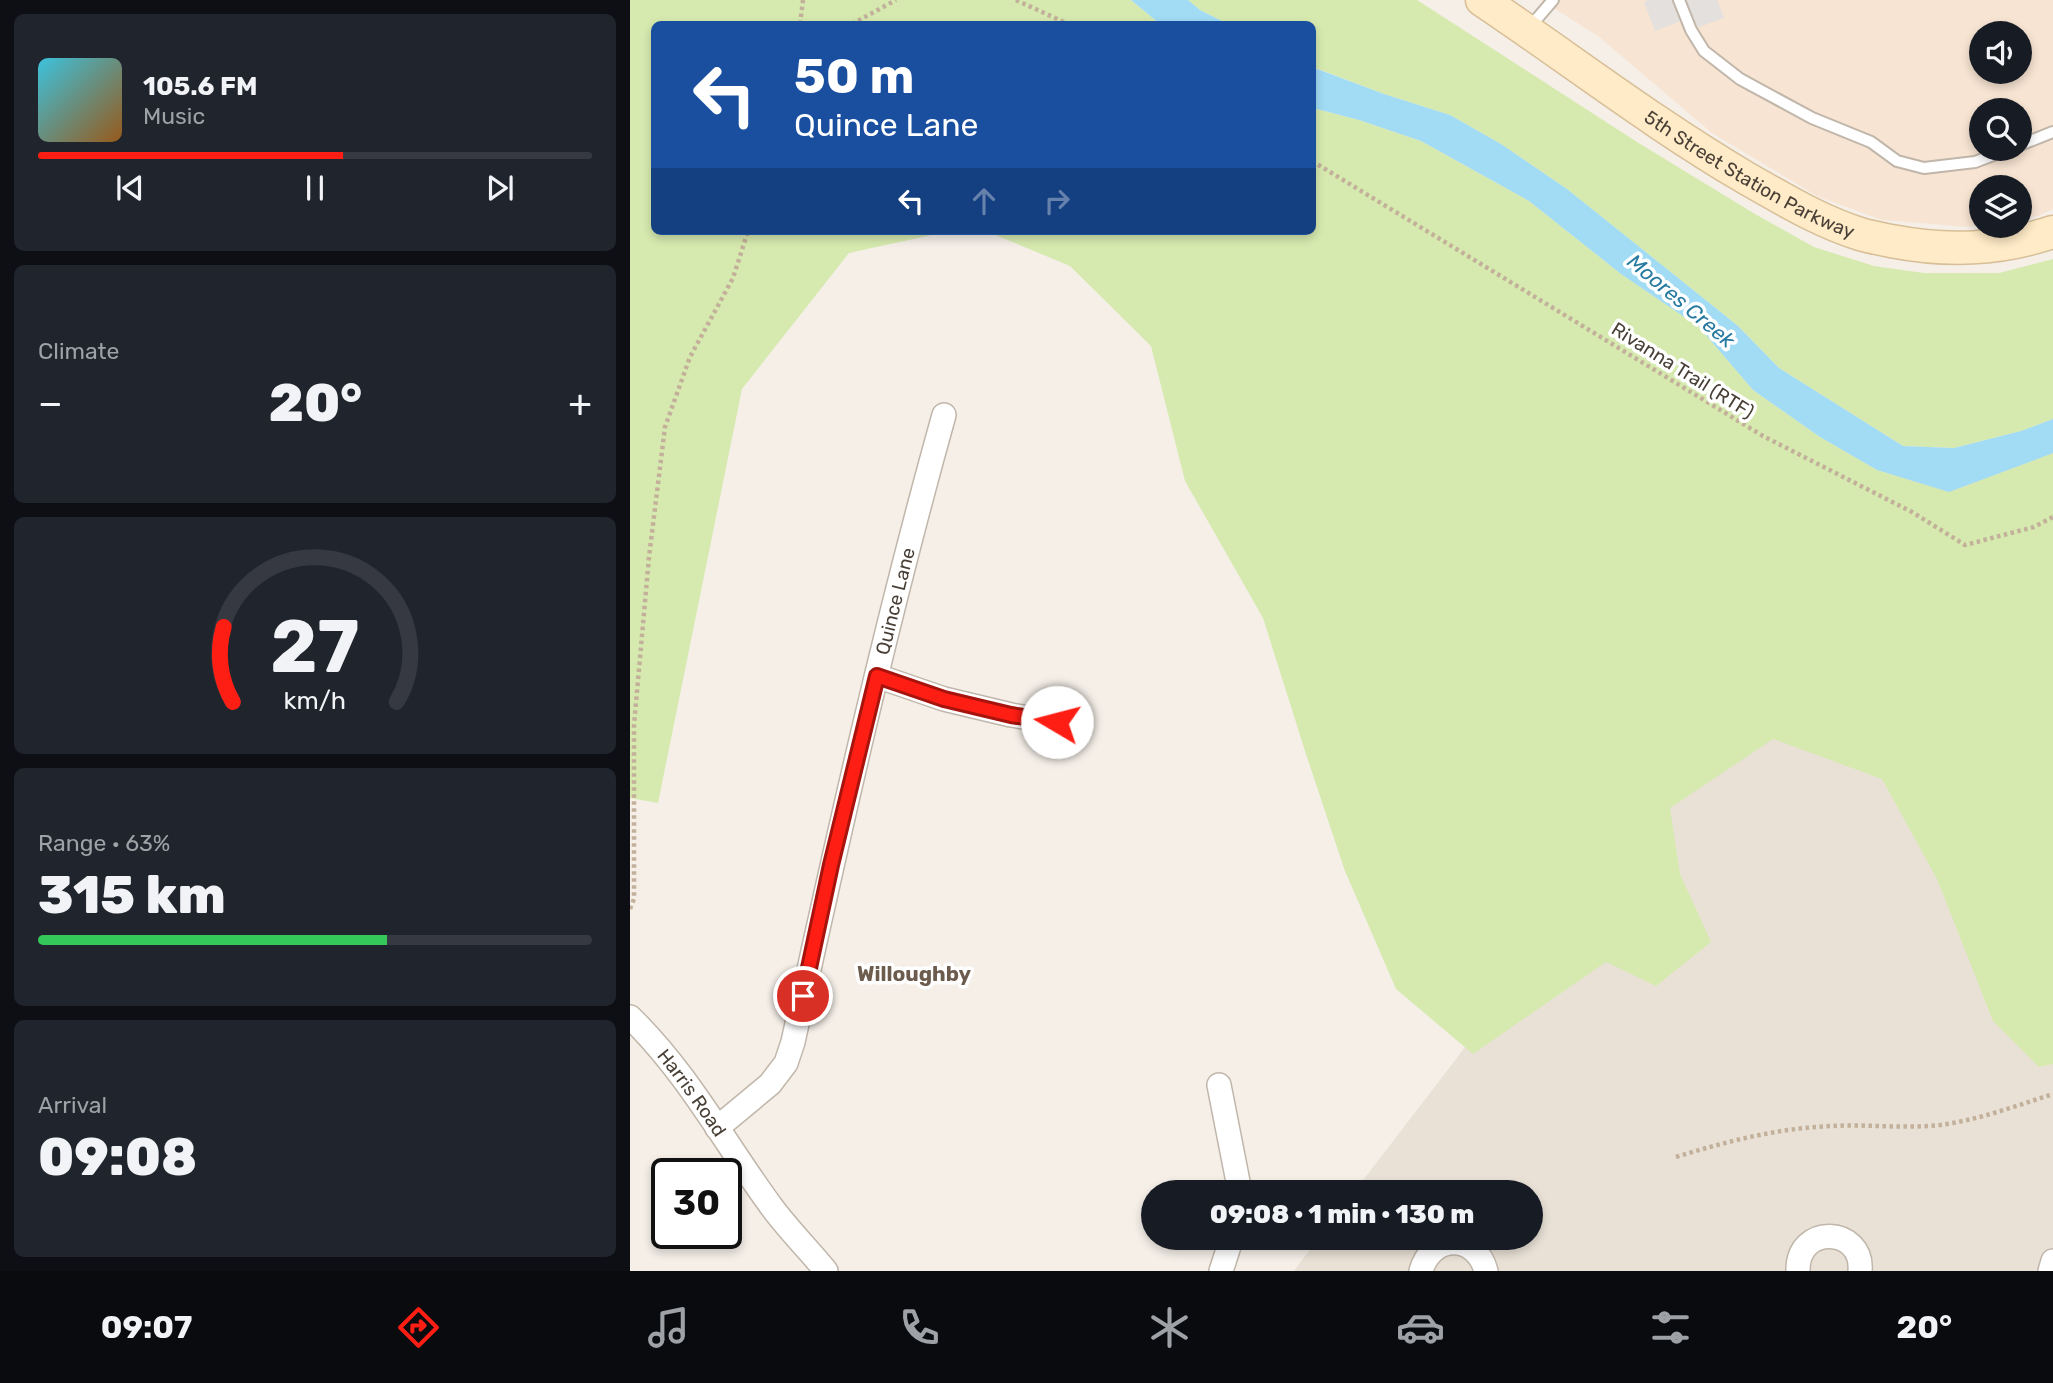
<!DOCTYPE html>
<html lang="en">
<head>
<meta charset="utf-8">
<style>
  :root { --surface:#171b24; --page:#20242c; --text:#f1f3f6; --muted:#9ea1a6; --line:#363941; --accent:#ff1e14 }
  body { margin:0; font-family:Rubik,sans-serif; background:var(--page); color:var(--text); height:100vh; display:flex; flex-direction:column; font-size:26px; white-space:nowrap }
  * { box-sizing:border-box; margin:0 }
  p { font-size:23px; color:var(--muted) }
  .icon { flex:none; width:38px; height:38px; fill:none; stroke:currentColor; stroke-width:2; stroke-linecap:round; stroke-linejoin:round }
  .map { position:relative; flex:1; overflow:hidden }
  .drawer { display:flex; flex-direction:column; gap:14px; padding:14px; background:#0d0f14; width:630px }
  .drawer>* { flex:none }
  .top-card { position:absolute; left:21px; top:21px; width:665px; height:214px; border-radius:10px; box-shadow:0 4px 10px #0003; background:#1a4fa0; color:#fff; overflow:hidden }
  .buttons { position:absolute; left:1339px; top:21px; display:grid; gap:14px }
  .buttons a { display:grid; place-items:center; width:63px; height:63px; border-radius:50%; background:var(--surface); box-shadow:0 4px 10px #0003; font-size:35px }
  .speed { position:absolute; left:21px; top:1158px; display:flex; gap:14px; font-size:35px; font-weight:700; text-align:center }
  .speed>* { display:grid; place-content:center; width:91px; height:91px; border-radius:50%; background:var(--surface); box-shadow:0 4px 10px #0003; line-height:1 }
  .speed .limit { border:4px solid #111; border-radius:10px; background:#fff; color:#111 }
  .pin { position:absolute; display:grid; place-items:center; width:60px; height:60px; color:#fff; margin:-30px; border:4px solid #fff; border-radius:50%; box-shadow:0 2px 7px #0007 }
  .me { position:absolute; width:77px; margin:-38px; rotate:278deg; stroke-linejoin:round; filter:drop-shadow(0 0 5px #0008) }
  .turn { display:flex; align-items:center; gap:24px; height:147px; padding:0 28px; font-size:32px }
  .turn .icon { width:91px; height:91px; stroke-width:2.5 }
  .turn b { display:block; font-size:49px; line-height:60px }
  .lanes { display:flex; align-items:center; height:66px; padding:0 28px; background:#0003; justify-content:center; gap:35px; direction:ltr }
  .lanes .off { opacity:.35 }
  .big { font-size:52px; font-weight:800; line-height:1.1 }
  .drawer .widget { flex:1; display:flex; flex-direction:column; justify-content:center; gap:10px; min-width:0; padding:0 24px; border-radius:10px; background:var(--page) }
  .drawer .dial { align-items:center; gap:0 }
  .dial svg { height:182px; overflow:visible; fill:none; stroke:var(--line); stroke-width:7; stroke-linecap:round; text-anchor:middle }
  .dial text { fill:var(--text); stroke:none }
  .song { display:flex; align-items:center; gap:21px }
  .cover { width:84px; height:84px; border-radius:10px; background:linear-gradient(135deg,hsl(190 70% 55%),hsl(30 70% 35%)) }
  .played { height:7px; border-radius:4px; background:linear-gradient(90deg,var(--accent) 55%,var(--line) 55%) }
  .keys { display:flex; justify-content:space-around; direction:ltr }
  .heat { display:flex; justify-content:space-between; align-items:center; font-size:38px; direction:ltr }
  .charge { height:10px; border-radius:5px; background:linear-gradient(90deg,#34c759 63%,var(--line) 0) }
  .trip { position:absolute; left:511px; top:1180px; width:402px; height:70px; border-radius:35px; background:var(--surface); box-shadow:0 4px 10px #0003; font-weight:800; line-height:70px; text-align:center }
  .dock { display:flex; height:112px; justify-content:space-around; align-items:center; background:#090b0e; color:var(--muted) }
  .dock .icon { width:49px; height:49px }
  .dock .active { color:var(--accent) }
  .dock b { font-size:32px; color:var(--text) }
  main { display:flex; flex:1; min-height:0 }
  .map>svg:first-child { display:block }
  .residential { fill:#e9e1d6 }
  .commercial { fill:#f7e4d2; fill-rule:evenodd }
  .green { fill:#d6eaaf }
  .parking { fill:#e3e0dd }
  .water { fill:#a2dbf4 }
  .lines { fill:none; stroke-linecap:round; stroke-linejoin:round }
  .lane-casing { stroke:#c1b6aa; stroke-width:14 }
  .street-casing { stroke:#c1b6aa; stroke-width:26 }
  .secondary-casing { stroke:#d7be96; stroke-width:35 }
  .path { stroke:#c3b09a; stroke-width:4.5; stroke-dasharray:3.5 3.5; stroke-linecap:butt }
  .lane { stroke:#fff; stroke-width:10 }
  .street { stroke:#fff; stroke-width:23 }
  .secondary { stroke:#ffebc7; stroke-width:32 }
  .route-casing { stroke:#a6140d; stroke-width:18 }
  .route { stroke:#ff1e14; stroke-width:12 }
  .labels { text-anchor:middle; stroke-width:7; stroke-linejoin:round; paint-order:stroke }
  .street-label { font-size:19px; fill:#483f36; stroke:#fff }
  .water-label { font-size:21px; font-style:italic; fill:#267aa0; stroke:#fff }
  .neighbourhood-label { font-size:21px; font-weight:bold; fill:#6c5c4d; stroke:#fff }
</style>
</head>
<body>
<main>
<section class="drawer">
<div class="widget">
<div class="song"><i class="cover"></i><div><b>105.6 FM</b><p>Music</p></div></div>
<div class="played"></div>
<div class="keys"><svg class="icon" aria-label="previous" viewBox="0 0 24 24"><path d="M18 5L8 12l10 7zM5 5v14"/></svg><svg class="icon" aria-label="pause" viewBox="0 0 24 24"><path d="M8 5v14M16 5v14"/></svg><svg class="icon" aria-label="next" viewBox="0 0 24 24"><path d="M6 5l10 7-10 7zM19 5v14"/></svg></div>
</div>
<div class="widget"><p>Climate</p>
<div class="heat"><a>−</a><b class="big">20°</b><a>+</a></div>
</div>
<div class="widget dial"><svg viewBox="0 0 100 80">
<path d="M14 69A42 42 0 1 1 86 69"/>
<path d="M14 69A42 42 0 0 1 10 36" stroke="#ff1e14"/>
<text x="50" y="56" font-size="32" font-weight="700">27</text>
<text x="50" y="72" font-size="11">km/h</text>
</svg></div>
<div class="widget"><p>Range · 63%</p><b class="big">315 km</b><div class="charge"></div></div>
<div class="widget"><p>Arrival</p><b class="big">09:08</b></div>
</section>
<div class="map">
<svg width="1423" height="1271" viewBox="0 0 1423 1271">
  <rect width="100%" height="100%" fill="#f5efe8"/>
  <path class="residential" d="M1423,443V1271H664L689,1237H901V1192H724L823,1063L1270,463Z"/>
  <path class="commercial" d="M911,0H1423V209L1408,216L1390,219V187H1351V225L1339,227L1252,220L1187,196L1082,133L968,36ZM1351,33H1390V72H1351ZM1351,110H1390V149H1351Z"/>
  <path class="green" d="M0,0H501L530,24H24V231H320L219,253L112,389L28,803L0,798Z
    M558,0H787L1007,142L1125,214L1184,247L1244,266L1294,273H1369L1423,259V419L1391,431L1324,448L1273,446L1149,368L1108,326L1032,265L937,189L871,144L820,115L754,94L683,67L682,24H598L570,10Z
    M683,108L729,120L791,141L899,201L991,274L1069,327L1123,390L1190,437L1247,470L1319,492L1423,453V1064L1409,1067L1363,1021L1307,879L1252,779L1143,739L1040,808L1050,874L1081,942L1026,986L976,962L843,1054L766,989L715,871L675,751L633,618L555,481L521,346L440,266L356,231H682Z"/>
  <path class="parking" d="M1018,0H1087L1094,18L1061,30L1056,19L1025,31L1014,2Z"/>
  <path class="water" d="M501,0H558L570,10L598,24H530Z
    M682,67L754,94L820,115L871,144L937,189L1032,265L1108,326L1149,368L1273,446L1324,448L1391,431L1423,419V453L1319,492L1247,470L1190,437L1123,390L1069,327L991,274L899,201L791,141L729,120L683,108Z"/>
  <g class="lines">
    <g class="lane-casing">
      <path id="lane" d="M1049,0L1061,30L1074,51L1110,79L1182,118L1241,142L1267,161L1294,168L1345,162L1379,149
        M899,28L923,0
        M1390,145L1423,132"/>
    </g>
    <g class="street-casing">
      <g id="street">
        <path d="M247,676L314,699L381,715L449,726"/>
        <path id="s1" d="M0,1017C57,1072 94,1142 141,1206C157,1228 178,1249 196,1271"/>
        <path d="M589,1085L610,1192"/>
        <path id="s2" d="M87,1128L140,1084L156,1063L163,1042C209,832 256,622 314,415"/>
        <path d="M591,1271L602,1237"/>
        <path d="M791,1271C801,1234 846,1233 856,1271"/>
        <path d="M1168,1271C1167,1223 1234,1227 1230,1271"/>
        <path d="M1420,1271L1423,1261"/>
      </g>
    </g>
    <g class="secondary-casing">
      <g id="secondary">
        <path id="s3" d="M852,0C940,59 1024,124 1116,178C1153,199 1189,221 1230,234C1240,237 1251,239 1261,241C1318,252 1368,250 1423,232"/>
      </g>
    </g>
    <path class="path" d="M386,0L438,24
      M170,24L173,0
      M222,24L266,0
      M682,161L1133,436L1282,512L1335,545L1404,527L1423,517
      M0,909L4,899V725L19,557L35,427L60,357L103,278L118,231
      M1046,1157C1098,1141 1148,1128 1203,1126C1238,1124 1274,1129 1310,1125C1348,1120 1386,1106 1423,1094"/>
    <use href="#lane" class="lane"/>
    <use href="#street" class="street"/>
    <use href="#secondary" class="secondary"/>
  </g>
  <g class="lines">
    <g class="route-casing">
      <path id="route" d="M173,996L201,865L247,676L314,699L381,715L427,722"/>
    </g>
    <use href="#route" class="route"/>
  </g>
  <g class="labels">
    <g class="street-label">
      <text dy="7" stroke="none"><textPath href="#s3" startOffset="320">5th Street Station Parkway</textPath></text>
      <text transform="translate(1053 370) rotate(32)" y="7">Rivanna Trail (RTF)</text>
      <text dy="7" stroke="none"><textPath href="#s2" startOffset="570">Quince Lane</textPath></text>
      <text dy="7" stroke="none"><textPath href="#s1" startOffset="98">Harris Road</textPath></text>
    </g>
    <g class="water-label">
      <text transform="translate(1051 301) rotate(40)" y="7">Moores Creek</text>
    </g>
    <g class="neighbourhood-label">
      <text x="284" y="981">Willoughby</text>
    </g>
  </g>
</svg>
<div class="buttons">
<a><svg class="icon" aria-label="sound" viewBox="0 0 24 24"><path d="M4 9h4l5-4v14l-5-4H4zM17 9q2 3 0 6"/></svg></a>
<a><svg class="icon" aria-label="search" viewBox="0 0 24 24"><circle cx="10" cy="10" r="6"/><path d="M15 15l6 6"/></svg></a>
<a><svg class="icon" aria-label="layers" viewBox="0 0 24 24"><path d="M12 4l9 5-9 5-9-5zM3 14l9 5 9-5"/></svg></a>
</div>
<div class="speed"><div class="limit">30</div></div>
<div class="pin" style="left:173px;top:996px;background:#d93025"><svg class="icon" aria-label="arrive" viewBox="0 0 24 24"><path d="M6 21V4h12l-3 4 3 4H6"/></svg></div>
<svg class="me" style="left:427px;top:722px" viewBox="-20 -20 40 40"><circle r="19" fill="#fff"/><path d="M0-13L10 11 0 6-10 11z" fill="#ff1e14"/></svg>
<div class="trip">09:08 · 1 min · 130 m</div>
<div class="top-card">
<div class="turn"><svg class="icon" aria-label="left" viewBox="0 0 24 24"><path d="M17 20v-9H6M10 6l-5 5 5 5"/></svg><div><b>50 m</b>Quince Lane</div></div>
<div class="lanes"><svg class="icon" aria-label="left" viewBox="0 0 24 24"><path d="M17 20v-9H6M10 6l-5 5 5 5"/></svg><svg class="icon off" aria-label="ahead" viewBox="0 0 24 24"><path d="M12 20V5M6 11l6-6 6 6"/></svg><svg class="icon off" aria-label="right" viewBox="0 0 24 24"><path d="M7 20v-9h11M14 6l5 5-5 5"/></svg></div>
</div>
</div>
</main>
<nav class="dock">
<b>09:07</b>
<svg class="icon active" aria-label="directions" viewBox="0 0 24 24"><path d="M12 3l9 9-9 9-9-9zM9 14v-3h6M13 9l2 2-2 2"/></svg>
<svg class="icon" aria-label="music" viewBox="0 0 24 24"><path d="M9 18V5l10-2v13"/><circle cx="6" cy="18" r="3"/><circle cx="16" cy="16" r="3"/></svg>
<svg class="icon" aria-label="phone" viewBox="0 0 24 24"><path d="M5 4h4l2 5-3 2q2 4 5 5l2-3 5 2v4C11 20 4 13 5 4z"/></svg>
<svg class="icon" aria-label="climate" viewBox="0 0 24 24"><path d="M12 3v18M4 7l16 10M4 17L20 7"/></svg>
<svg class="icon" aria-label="car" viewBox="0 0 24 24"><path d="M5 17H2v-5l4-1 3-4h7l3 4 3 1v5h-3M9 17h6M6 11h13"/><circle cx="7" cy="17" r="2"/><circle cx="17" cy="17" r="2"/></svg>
<svg class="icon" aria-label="filters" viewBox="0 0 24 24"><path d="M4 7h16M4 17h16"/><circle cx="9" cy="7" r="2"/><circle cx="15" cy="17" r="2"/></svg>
<b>20°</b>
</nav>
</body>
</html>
